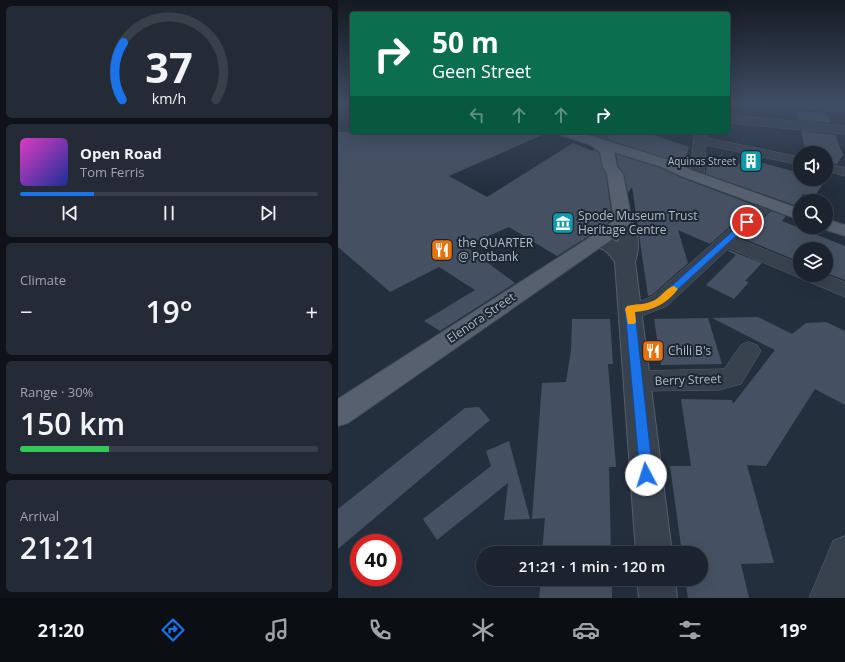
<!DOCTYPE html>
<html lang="en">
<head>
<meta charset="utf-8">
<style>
  :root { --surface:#1b232e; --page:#242b36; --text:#f1f3f6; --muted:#a0a4aa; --line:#39404a; --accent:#1a73e8 }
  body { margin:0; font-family:"Open Sans",sans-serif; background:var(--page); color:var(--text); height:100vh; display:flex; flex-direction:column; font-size:15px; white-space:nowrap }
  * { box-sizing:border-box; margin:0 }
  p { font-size:13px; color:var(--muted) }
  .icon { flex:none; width:22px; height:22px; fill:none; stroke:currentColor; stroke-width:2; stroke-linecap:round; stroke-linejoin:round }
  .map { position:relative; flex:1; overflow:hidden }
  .panel { display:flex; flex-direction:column; gap:6px; padding:6px; background:#0f1319; width:338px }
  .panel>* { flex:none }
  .top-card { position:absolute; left:12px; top:12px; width:380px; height:122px; border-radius:4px; box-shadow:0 4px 16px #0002,0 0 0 1px var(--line); background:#0b6e4f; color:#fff; overflow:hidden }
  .controls { position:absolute; left:455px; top:146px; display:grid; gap:8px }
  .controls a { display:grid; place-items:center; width:40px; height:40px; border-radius:50%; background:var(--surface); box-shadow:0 4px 16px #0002,0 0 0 1px var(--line); font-size:20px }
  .speed { position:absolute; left:12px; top:534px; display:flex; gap:8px; font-size:20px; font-weight:700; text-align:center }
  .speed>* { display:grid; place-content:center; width:52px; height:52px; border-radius:50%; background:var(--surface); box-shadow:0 4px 16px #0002,0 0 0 1px var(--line); line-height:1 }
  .speed .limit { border:6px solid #d22; background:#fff; color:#111 }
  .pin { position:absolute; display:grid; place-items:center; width:34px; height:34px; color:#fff; margin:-17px; border:2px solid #fff; border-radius:50%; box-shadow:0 1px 4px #0007 }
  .me { position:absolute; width:44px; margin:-22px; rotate:355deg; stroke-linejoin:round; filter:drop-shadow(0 0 3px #0008) }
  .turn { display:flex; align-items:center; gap:14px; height:84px; padding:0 16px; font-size:18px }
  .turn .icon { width:52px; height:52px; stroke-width:2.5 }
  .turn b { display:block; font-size:28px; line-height:34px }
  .lanes { display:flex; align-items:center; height:38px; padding:0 16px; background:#0003; justify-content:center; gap:20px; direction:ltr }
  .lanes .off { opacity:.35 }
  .big { font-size:30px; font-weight:600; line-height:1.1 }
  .panel .card { flex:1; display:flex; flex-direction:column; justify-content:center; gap:6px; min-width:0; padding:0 14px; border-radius:6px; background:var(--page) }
  .panel .dial { align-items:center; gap:0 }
  .dial svg { height:104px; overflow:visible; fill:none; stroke:var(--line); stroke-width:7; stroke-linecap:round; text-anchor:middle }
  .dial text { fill:var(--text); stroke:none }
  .song { display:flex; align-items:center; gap:12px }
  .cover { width:48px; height:48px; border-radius:6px; background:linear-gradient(135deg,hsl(310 70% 55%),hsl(230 70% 35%)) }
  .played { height:4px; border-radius:2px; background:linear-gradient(90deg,var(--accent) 25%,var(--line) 25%) }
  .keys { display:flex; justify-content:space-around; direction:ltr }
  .heat { display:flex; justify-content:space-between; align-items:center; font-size:22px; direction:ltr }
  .charge { height:6px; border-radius:3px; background:linear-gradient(90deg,#34c759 30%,var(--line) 0) }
  .trip { position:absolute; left:138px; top:546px; width:232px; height:40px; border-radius:20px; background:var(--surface); box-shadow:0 4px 16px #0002,0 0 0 1px var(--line); font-weight:600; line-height:40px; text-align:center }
  .tab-bar { display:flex; height:64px; justify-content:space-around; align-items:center; background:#0b0e12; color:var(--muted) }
  .tab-bar .icon { width:28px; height:28px }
  .tab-bar .selected { color:var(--accent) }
  .tab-bar b { font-size:18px; color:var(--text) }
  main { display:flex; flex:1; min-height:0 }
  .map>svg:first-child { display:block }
  .building { fill:#455162 }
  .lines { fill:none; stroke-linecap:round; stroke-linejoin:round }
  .minor-casing { stroke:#565f6c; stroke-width:1 }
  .tertiary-casing { stroke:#565f6c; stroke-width:2 }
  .primary-casing { stroke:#414a57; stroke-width:2 }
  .minor { fill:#38414e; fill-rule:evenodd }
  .tertiary { fill:#38414e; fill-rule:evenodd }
  .primary { fill:#56606e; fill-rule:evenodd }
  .route { fill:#1a73e8; stroke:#114b97 }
  .slow { fill:#f59e0b }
  .labels { text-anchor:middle; stroke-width:4; stroke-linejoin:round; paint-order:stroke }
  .far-poi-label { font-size:10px; fill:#b4bcc9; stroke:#1d2633; text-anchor:end }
  .poi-label { font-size:12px; fill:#b4bcc9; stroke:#1d2633; text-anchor:start }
  .street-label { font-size:12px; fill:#b4bcc9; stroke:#1d2633 }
</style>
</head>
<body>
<main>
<section class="panel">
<div class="card dial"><svg viewBox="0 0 100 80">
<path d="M14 69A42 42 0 1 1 86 69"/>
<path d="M14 69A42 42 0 0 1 15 25" stroke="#1a73e8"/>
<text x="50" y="56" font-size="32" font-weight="700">37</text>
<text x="50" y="72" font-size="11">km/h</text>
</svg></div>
<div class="card">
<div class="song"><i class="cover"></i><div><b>Open Road</b><p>Tom Ferris</p></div></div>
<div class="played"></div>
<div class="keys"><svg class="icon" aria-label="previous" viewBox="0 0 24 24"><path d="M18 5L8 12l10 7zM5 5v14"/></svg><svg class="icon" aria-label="pause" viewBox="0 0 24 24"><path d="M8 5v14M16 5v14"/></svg><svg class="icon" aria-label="next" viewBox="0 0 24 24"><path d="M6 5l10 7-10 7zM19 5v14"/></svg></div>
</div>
<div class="card"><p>Climate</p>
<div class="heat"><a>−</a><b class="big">19°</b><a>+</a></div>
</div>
<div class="card"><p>Range · 30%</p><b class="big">150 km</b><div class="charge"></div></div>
<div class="card"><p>Arrival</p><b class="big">21:21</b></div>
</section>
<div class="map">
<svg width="507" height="598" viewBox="0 0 507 598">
  <rect width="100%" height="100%" fill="#242f3e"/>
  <path class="building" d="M458,111L489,113L493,123L460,120Z
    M463,131L497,135L505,155L499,164L488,162V153H468Z
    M0,132H211L111,176L149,197L235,143L255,151L256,149L261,153L264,167L268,174L274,219L267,226L219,256L171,227L127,246L177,283L102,331L86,321L137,290L101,267L52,292L0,247Z
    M275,132L294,133L295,132L316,135L351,147L348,158L353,159L352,168L334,160L268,139Z
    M278,154L323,168L342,177L416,205L372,244L340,230L350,263L314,295L310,296L294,187L290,193L286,174L280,166Z
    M406,158L462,173V179H488V173L492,174L476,197L465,194L456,205L368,174L369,160L401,164Z
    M433,211L448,216L444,221L507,246V280L488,273V249H462V262L404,238Z
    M391,250L424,263L407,281L411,282L396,299L368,285L398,255L390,251Z
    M420,317L454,334L468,323L488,322L507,331V405L477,389L428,466L409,465L436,563L403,564L411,598H350L347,579H363V553H344L332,466H353L343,399L394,400L395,404L437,350L374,318Z
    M370,318L384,364L323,365L316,319Z
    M234,319H272L275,364H270L278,467H271L273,553H204L207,518L194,519L204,383L228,382L233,350Z
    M141,407L152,420L0,549V509L127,408Z
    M171,441L192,519L166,520L170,483L99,540L85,519L153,466L148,451Z
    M203,579H274V598H201Z"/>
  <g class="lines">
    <g class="minor-casing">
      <path id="minor" d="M441,104L507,106V112L446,107Z
        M390,115L507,126V134L390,123Z
        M260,132H274C270,138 266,139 260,138L258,135Z
        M357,132H369V138L462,157V165L368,145L366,177L364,180L359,181L354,180L352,177Z
        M488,163L507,168V176L488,171Z
        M430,198L436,200L438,203L436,206L401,239L462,264V275H488L507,282V297L391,248L329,306L306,315L292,317L284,314L281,309L284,304L303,301L315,296L424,200Z
        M411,342L419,345L423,351L403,384L381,390L299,391L290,388L286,381L290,374L299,371L386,369L403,345Z
        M507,536V598H471L495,541Z"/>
    </g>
    <g class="tertiary-casing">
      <path id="tertiary" d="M285,216L291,217C301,231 302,247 297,262L334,553H298L277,262C270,251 265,248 252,245L250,241L252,237L259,235L281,242L276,221L279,217Z
        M299,579H337L339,598H301Z"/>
    </g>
    <g class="primary-casing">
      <path id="primary" d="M221,132H240L334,161L353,170L462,209V220L343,176L324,167L276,152L279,167L285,174L294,221L280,235L10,423L0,426V399L268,227L276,220L269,174L265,167L262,152L253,145L222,135Z
        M488,219L507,225V236L482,228L488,227Z"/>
    </g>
    <use href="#minor" class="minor"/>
    <use href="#tertiary" class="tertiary"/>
    <use href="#primary" class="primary"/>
  </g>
  <linearGradient id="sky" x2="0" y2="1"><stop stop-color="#141a22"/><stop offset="0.55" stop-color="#3f4d63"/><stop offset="1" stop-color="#3f4d63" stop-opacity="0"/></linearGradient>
  <rect width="507" height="188" fill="url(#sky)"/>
  <path class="route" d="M407,220H412L413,222L325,303L309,310L297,312L315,475L313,480L308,481L303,480L302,475L287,309L289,306L305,305L319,299Z"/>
  <path class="slow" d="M336,286L340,289C330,303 314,311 297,312L298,322L296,324H290L287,309L289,306C300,303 305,306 317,300C324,296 328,288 336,286Z"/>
  <defs>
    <g id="building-square" transform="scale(1.15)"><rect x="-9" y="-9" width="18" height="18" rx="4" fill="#0f9aa8" stroke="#1d2633"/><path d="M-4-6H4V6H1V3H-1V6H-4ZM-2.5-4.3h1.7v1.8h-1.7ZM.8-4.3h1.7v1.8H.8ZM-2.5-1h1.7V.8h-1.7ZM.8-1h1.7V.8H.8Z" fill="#fff"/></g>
    <g id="museum-square" transform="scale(1.15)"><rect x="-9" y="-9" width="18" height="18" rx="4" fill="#0f9aa8" stroke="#1d2633"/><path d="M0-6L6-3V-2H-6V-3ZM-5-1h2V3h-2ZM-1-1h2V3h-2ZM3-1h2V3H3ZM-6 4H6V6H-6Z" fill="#fff"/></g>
    <g id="restaurant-square" transform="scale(1.15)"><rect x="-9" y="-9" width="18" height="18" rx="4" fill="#e8710a" stroke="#1d2633"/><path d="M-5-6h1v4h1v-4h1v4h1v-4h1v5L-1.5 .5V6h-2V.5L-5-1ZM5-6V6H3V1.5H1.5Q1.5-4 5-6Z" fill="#fff"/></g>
  </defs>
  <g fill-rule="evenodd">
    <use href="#building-square" x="413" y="161"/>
    <use href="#museum-square" x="225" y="223"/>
    <use href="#restaurant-square" x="104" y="250"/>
    <use href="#restaurant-square" x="315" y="351"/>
  </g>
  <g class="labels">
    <g class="far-poi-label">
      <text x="398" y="165">Aquinas Street</text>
    </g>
    <g class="poi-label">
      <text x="240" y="220">Spode Museum Trust<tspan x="240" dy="14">Heritage Centre</tspan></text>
      <text x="120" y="247">the QUARTER<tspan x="120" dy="14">@ Potbank</tspan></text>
      <text x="330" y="355">Chili B's</text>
    </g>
    <g class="street-label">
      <text transform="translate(143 318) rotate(-34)" y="4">Elenora Street</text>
      <text transform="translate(350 380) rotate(-2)" y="4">Berry Street</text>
    </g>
  </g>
</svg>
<div class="controls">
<a><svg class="icon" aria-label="sound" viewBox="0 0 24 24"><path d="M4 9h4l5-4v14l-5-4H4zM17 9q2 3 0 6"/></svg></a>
<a><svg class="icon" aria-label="search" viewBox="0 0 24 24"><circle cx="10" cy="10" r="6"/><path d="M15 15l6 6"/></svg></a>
<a><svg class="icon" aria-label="layers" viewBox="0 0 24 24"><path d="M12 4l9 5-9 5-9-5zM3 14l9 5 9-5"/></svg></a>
</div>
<div class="speed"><div class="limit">40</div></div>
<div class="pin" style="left:409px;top:222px;background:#d93025"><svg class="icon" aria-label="arrive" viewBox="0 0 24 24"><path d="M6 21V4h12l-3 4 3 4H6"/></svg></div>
<svg class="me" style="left:308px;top:475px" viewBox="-20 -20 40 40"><circle r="19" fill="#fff"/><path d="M0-13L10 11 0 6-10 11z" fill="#1a73e8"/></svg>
<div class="trip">21:21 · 1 min · 120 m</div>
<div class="top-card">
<div class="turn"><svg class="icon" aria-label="right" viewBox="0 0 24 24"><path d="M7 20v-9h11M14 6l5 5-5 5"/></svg><div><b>50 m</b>Geen Street</div></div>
<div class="lanes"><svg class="icon off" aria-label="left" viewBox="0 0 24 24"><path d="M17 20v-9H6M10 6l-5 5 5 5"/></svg><svg class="icon off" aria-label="ahead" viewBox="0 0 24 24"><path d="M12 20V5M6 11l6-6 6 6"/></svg><svg class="icon off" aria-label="ahead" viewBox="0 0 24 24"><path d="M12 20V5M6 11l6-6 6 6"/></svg><svg class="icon" aria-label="right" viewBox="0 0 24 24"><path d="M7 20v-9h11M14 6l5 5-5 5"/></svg></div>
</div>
</div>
</main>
<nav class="tab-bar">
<b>21:20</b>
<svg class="icon selected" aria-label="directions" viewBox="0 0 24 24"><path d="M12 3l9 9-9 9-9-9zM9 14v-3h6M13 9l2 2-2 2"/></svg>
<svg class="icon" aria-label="music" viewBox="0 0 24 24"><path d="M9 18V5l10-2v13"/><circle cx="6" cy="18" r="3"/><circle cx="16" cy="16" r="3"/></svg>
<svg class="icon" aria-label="phone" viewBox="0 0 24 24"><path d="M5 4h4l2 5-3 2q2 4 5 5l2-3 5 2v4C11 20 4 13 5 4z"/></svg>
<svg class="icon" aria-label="climate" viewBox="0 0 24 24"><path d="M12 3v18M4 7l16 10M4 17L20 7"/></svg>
<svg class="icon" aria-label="car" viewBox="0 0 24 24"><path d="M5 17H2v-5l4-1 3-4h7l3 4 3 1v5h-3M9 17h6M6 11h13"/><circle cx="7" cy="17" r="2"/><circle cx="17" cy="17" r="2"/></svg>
<svg class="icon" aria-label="filters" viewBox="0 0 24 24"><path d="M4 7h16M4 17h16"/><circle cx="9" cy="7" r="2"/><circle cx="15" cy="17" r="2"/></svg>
<b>19°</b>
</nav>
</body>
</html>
